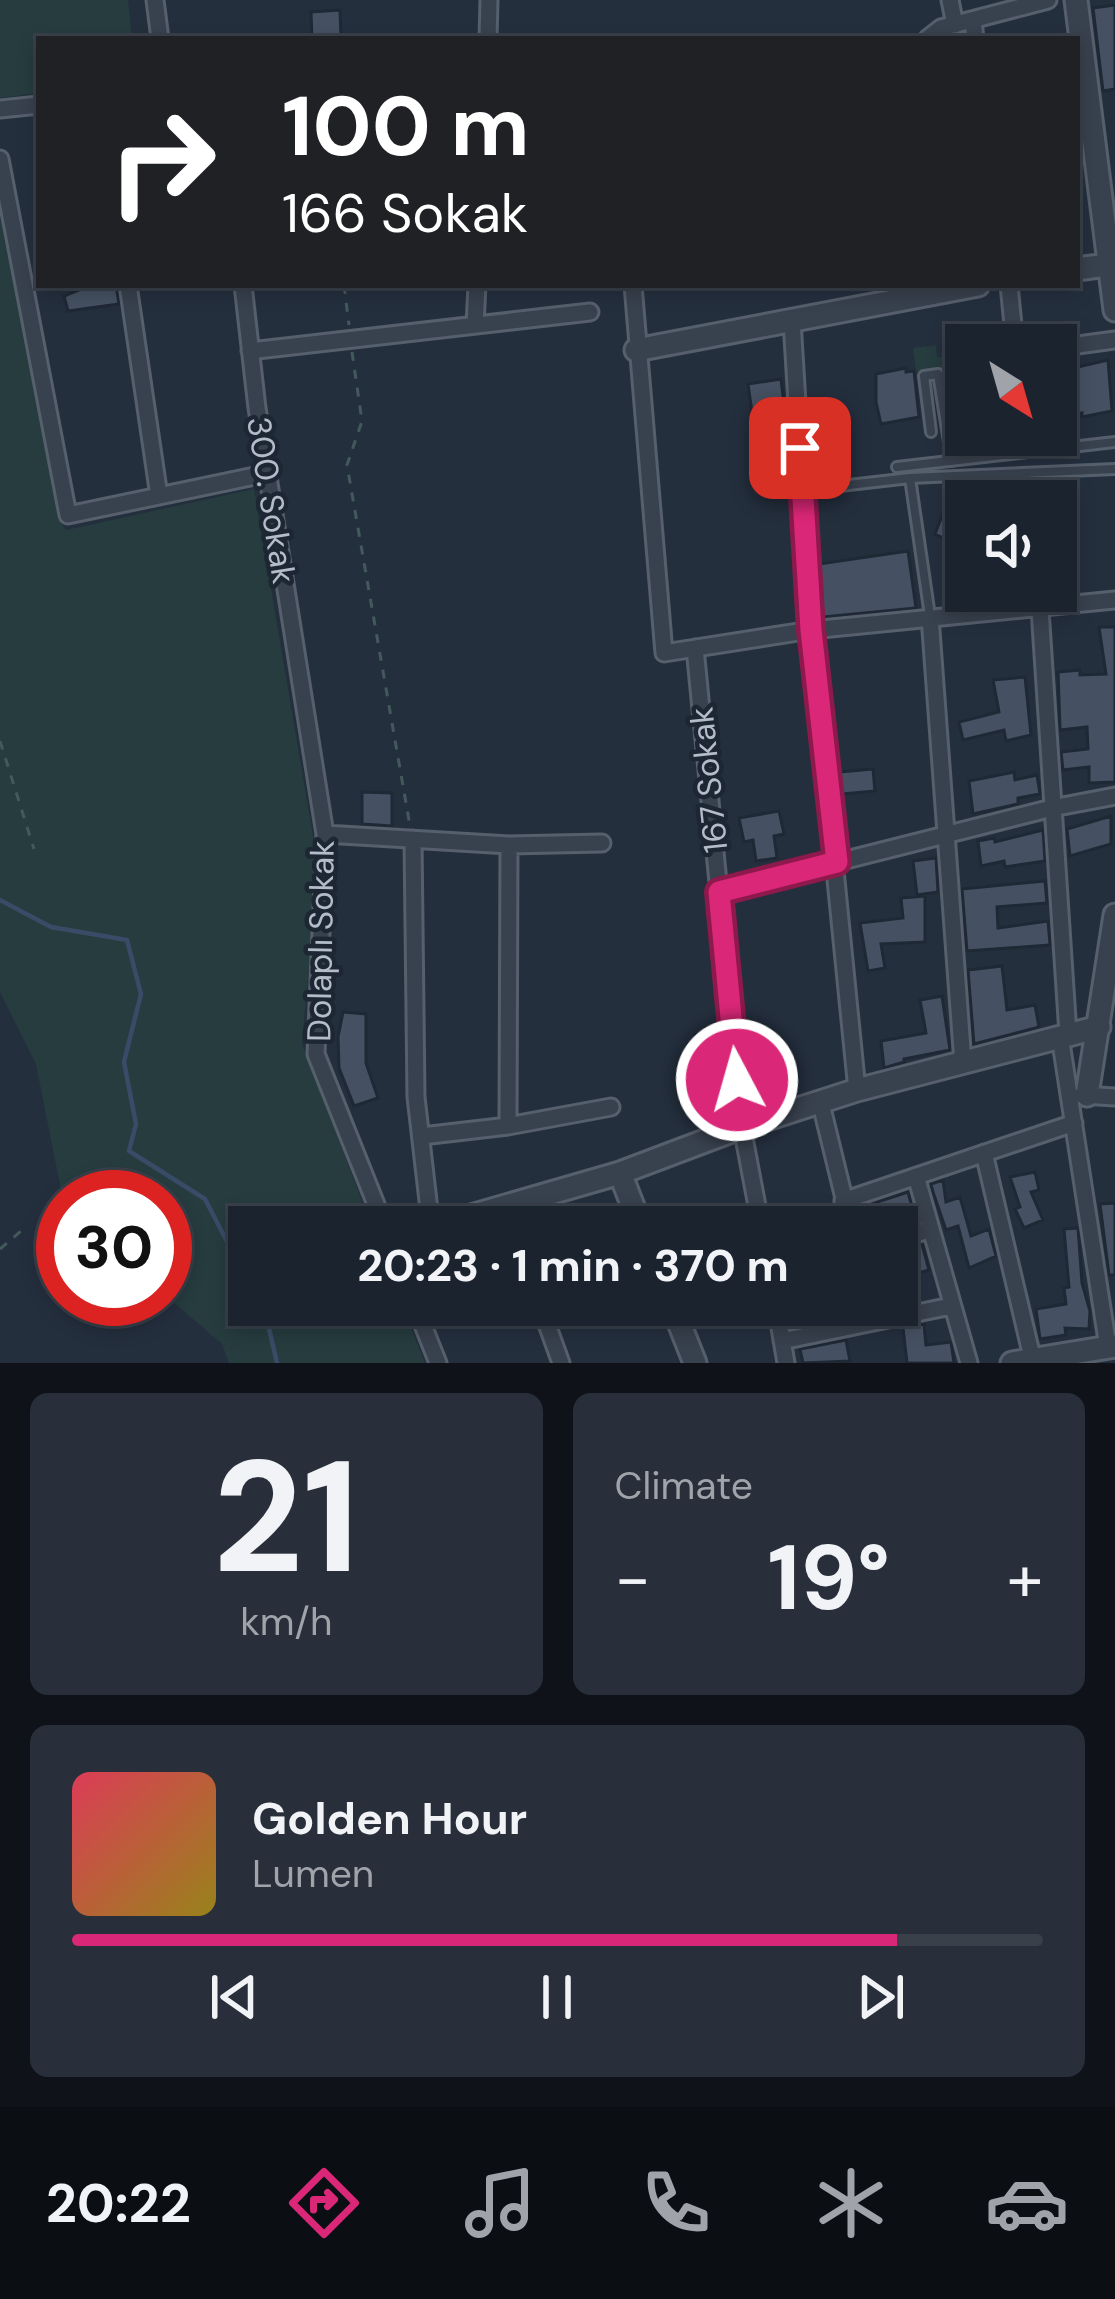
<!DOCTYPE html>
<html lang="en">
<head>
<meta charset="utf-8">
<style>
  :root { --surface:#1b232e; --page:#282f3a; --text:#f1f3f6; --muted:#a0a4aa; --line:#39404a; --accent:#db2777 }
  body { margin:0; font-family:"DM Sans",sans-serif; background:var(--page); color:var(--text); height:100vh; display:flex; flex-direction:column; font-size:45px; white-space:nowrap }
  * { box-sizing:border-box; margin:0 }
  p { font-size:39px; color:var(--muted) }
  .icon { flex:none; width:66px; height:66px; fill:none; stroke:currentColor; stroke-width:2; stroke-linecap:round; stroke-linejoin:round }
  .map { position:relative; height:1363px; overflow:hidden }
  .details { display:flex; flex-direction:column; gap:30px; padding:30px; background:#0f1319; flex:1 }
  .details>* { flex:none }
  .top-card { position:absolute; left:36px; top:36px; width:1044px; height:252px; border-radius:0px; box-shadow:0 6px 18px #0003,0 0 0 3px var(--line); background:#202124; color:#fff; overflow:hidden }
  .needle { width:78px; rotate:143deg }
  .tools { position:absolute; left:945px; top:324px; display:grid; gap:24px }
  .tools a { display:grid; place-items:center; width:132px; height:132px; border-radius:0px; background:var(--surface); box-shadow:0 6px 18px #0003,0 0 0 3px var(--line); font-size:60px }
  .speed { position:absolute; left:36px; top:1170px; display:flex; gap:24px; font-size:60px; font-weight:700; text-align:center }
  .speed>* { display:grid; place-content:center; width:156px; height:156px; border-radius:50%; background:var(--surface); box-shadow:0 6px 18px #0003,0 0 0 3px var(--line); line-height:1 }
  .speed .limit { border:18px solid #d22; background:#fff; color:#111 }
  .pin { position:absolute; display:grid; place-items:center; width:102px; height:102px; color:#fff; margin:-51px; border-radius:24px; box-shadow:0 6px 18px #0006 }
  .me { position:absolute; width:132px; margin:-66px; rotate:354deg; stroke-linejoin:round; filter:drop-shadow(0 0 9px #0008) }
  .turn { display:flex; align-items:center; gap:42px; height:252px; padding:0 48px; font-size:54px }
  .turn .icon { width:156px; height:156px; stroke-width:2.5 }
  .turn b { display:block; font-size:84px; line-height:102px }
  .big { font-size:90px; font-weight:700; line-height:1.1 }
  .details .tile { flex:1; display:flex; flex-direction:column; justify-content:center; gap:18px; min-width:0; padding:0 42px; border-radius:18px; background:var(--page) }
  .details .dial { align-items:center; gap:0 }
  .dial b { font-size:156px; line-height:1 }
  .song { display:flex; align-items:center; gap:36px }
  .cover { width:144px; height:144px; border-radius:18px; background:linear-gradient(135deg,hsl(350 70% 55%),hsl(50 70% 35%)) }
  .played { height:12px; border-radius:6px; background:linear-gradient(90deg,var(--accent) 85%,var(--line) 85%) }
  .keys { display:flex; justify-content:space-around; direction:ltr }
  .heat { display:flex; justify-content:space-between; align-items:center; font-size:66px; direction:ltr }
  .details .tiles { flex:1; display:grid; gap:30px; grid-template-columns:1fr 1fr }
  .tile:last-child { grid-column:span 2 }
  .trip { position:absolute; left:228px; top:1206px; width:690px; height:120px; border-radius:0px; background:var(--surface); box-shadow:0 6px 18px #0003,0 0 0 3px var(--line); font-weight:700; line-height:120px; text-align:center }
  .menu { display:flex; height:192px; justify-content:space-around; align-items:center; background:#0b0e12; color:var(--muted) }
  .menu .icon { width:84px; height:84px }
  .menu .active { color:var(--accent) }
  .menu b { font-size:54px; color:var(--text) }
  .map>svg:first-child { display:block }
  .green { fill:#263c3f }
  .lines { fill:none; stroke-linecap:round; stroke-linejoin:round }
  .stream { stroke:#394c67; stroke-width:4.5 }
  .building { fill:#455162; stroke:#1f2835; stroke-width:3 }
  .service-casing { stroke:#565f6c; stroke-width:14 }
  .minor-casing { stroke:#565f6c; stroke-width:21 }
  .tertiary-casing { stroke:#565f6c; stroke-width:27 }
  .path { stroke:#44595c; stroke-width:3; stroke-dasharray:9 9; stroke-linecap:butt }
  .service { stroke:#38414e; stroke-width:8 }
  .minor { stroke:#38414e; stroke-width:15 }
  .tertiary { stroke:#38414e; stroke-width:21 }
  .route-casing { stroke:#8e194d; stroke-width:30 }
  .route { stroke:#db2777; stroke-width:21 }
  .labels { text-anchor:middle; stroke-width:9; stroke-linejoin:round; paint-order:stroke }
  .street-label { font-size:33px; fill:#b4bcc9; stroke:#1d2633 }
</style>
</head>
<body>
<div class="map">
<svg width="1115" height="1363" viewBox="0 0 1115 1363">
  <rect width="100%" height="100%" fill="#242f3e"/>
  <path class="green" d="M0,0H128L132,39H39V93L0,98Z
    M0,208L61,523L66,530L254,489L318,865L302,1044L372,1227H249V1305H402L425,1363H229L222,1344L165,1295V1197H63V1200L36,1064L0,992Z
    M936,345L937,357L966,354V407L960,409L964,450L953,451L942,370L916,372L913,348Z"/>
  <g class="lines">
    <path class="stream" d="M0,900L51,927L127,940L141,994L124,1062L136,1124L129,1151L205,1199L249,1284
      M260,1305L267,1320L277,1363"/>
  </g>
  <path class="building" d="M1115,5V89L1103,91L1093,8Z
    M340,10L341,39H312L311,12Z
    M116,285L119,304L68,311L64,296L86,287Z
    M1108,360L1112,411L1082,417V413L1074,414L1069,369Z
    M906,368V372L914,371L919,417L881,424L876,402V374Z
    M781,379L787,429L755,434L748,384Z
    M949,498L966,506V549L935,534Z
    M908,551L916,608L823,617L819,564Z
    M1099,627H1115V782L1089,783V767L1063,770L1061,752L1088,749L1087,727L1060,730L1058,672L1080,670V675L1106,674Z
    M1025,677L1031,735L1006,741L1004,730L963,740L959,722L999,712L993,680Z
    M873,769L875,791L842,794L840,772Z
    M1014,772L1015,780L1037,775L1040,794L1018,798V804L973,814L969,781Z
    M362,792L392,793V826L362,824Z
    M779,811L784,834L774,836L777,858L756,861L753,840L744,842L739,818Z
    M1111,816V844L1070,856L1067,829Z
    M1043,830L1045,861L1005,867L1004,861L981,866L978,841L994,838L995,842Z
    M936,858L938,892L917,895L913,861Z
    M1045,881L1047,903L997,907L998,928L1048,921L1050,945L967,951L962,889Z
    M925,896V942L881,944L885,968L868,971L860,923L903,918L901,898Z
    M1002,966L1007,1010L1035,1005L1039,1027L974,1044L968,970Z
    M942,996L950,1050L904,1059V1062L884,1068L881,1041L926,1033L920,1000Z
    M343,1012L366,1014V1063L378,1098L354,1106L339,1068L338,1037Z
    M1035,1172L1039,1190L1031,1192L1043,1220L1024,1228L1015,1209L1020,1207L1010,1177Z
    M943,1180L946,1202L960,1197L971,1236L989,1229L996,1256L969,1268L958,1226L946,1230L933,1192L931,1184Z
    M908,1192L916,1221L880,1227L874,1203Z
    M1115,1203V1275H1109L1100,1204Z
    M1078,1228L1082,1283L1090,1311L1089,1329L1065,1328L1066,1335L1040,1339L1036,1309L1066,1304L1064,1288L1069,1287L1064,1229Z
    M922,1244L929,1270L908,1276L913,1298L897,1302V1250Z
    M797,1305H863V1309L824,1320H799Z
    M924,1324L926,1345L951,1342L954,1363H907L903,1328Z
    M846,1340L850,1361L803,1363L800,1349Z"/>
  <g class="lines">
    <g class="service-casing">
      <path id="service" d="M931,432L924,376L938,374L952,461
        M1052,435L1054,449
        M897,467L1115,442
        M1025,473L1028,501
        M910,478L930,616
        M805,490L910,478L1115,469"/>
    </g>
    <g class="minor-casing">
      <path id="minor" d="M155,0L160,39
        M950,0L955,25
        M973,20L975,39
        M488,39L489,0
        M927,39L941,28L1048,0
        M0,109L39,105
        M0,159L68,515L269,473
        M128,285L159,496
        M243,285L257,408L325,834L316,1054L385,1227
        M633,285L664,653L811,630L1115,600
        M1009,285L1015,345
        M792,321L811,630L857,1090
        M475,325L477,285
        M1056,348L1115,340
        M250,351L590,312
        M1040,609L1068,1034
        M930,617L963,1063
        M695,648L742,1127L761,1227
        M325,834L509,845L602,843
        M413,839L416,1097L431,1227
        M719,892L1052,808L1115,796
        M1060,1036L1108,1347
        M1082,1095L1115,1097
        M821,1104L851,1227
        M508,1126L509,845
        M422,1136L508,1126L611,1107
        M984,1153L1032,1357
        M916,1176L969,1363
        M843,1201L1074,1123
        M897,1238L931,1230
        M415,1305L438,1363
        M540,1305L561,1363
        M776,1305L786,1363
        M782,1341L951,1306"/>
    </g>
    <g class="tertiary-casing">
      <path id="tertiary" d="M1076,0L1115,310
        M1077,269L1115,264
        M636,350L978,285
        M1087,1095L1115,915
        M620,1173L641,1227
        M433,1227L620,1173L742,1127L857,1090L1099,1027
        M672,1305L695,1363
        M1012,1363L1115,1346"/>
    </g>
    <path class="path" d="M344,285L349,325
      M352,352L362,421L347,465L410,826
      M0,741L34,849
      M0,1249L21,1231"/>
    <use href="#service" class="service"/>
    <use href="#minor" class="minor"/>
    <use href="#tertiary" class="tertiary"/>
  </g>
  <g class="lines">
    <g class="route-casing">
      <path id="route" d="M737,1080L719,892L837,862L811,630L800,448"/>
    </g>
    <use href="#route" class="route"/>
  </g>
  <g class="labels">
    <g class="street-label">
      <text transform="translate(272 500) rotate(81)" y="12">300. Sokak</text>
      <text transform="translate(708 780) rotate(-96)" y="12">167 Sokak</text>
      <text transform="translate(320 941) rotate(-89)" y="12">Dolaplı Sokak</text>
    </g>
  </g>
</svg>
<div class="tools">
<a><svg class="needle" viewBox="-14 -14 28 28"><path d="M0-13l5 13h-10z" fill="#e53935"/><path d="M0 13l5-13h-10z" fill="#a0a4aa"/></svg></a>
<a><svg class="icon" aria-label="sound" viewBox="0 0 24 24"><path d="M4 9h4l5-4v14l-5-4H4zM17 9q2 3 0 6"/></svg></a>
</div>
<div class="speed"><div class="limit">30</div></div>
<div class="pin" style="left:800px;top:448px;background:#d93025"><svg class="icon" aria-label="arrive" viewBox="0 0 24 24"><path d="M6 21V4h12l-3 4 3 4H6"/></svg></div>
<svg class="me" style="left:737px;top:1080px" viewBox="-20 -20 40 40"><circle r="17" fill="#db2777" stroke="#fff" stroke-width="3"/><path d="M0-11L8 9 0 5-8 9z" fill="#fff"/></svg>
<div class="trip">20:23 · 1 min · 370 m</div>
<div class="top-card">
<div class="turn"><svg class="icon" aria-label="right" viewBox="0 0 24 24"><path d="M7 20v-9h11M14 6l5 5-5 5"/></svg><div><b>100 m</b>166 Sokak</div></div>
</div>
</div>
<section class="details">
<div class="tiles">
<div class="tile dial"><b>21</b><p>km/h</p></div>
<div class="tile"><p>Climate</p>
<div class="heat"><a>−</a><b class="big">19°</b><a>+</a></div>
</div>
<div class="tile">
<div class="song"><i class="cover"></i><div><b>Golden Hour</b><p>Lumen</p></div></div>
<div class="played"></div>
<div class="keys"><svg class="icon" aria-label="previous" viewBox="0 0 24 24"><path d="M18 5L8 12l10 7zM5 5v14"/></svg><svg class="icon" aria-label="pause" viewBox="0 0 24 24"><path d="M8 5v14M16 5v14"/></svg><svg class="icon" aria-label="next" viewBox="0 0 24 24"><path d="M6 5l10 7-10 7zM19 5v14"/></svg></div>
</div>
</div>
</section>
<nav class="menu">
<b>20:22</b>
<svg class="icon active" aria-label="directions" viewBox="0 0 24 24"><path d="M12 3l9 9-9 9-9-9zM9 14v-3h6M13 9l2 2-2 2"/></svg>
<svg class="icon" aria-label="music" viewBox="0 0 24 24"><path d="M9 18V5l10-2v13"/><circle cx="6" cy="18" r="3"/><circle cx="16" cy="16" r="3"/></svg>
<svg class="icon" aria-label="phone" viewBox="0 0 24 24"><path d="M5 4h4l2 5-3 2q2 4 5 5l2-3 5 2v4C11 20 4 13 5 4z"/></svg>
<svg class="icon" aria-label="climate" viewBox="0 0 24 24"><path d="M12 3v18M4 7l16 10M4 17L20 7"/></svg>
<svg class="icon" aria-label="car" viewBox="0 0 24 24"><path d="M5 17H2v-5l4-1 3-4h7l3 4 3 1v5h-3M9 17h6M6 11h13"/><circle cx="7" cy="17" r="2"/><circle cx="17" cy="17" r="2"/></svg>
</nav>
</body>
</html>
